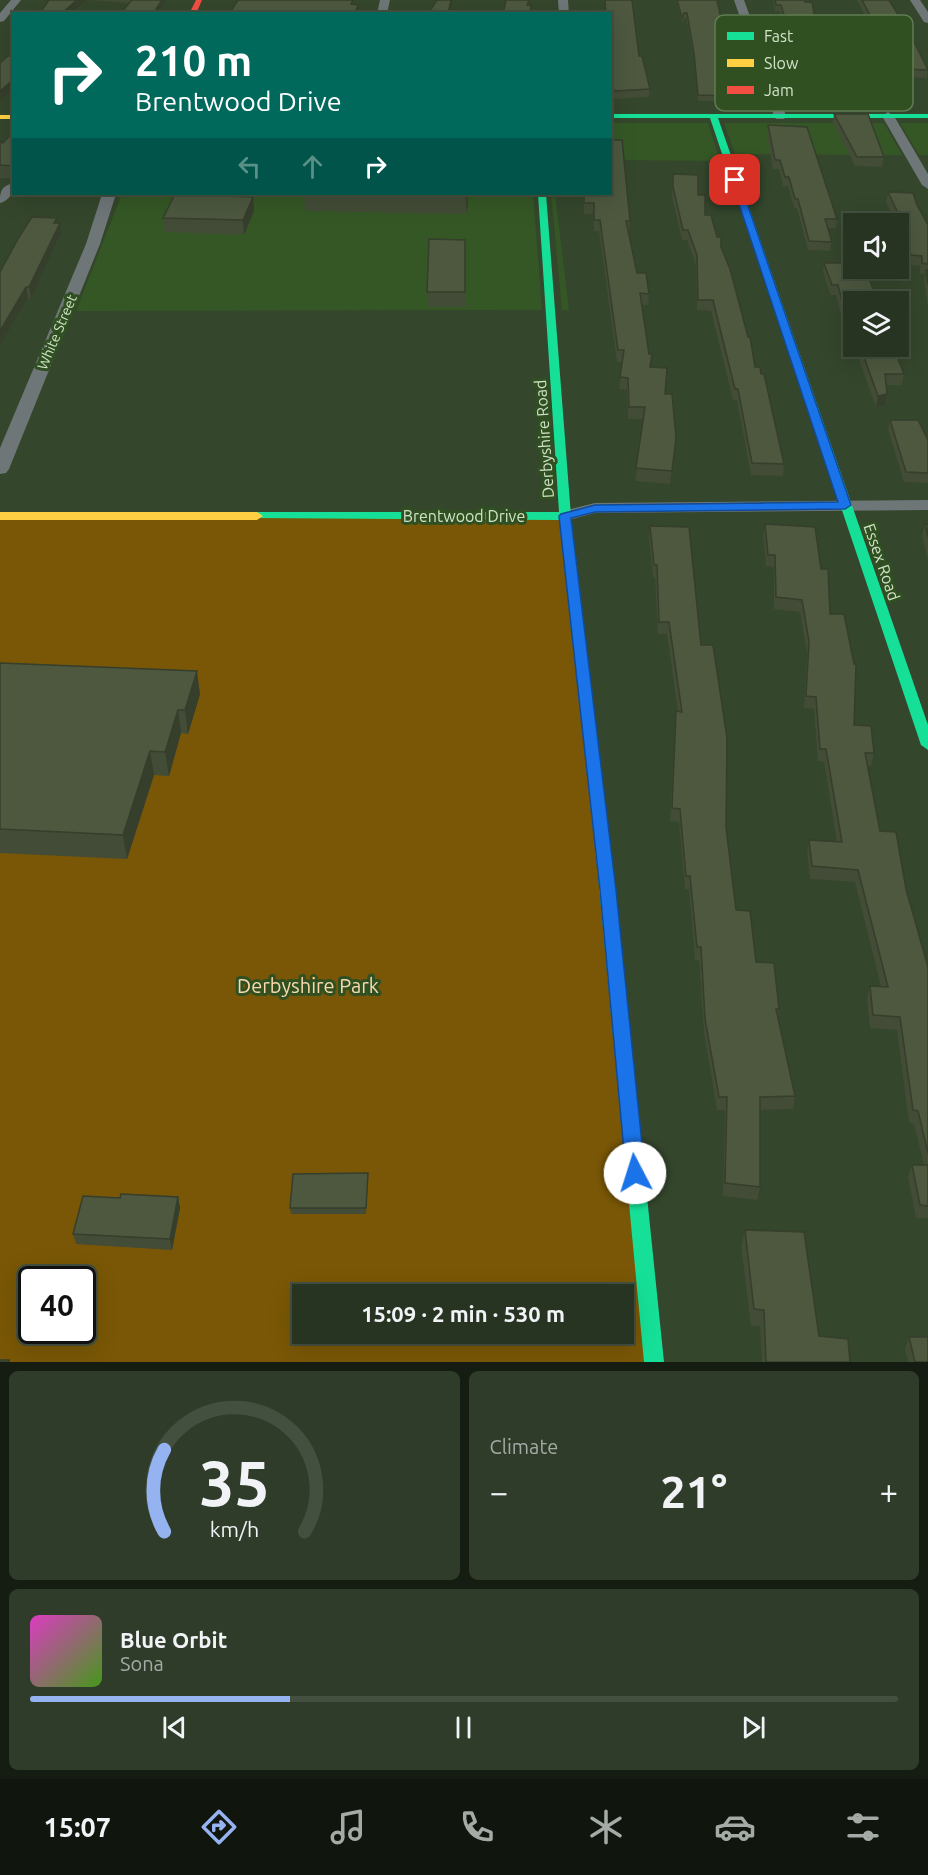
<!DOCTYPE html>
<html lang="en">
<head>
<meta charset="utf-8">
<style>
  :root { --surface:#273421; --page:#2f3c2a; --text:#f1f3f6; --muted:#a4aaa5; --line:#434f3f; --accent:#95b2f1 }
  body { margin:0; font-family:Ubuntu,sans-serif; background:var(--page); color:var(--text); height:100vh; display:flex; flex-direction:column; font-size:22px; white-space:nowrap }
  * { box-sizing:border-box; margin:0 }
  p { font-size:20px; color:var(--muted) }
  .icon { flex:none; width:33px; height:33px; fill:none; stroke:currentColor; stroke-width:2; stroke-linecap:round; stroke-linejoin:round }
  .map { position:relative; height:1362px; overflow:hidden }
  .sheet { display:flex; flex-direction:column; gap:9px; padding:9px; background:#151d12; flex:1 }
  .sheet>* { flex:none }
  .hud { position:absolute; left:12px; top:12px; width:600px; height:183px; border-radius:0px; box-shadow:0 6px 24px #0002,0 0 0 2px var(--line); background:#00695c; color:#fff; overflow:hidden }
  .controls { position:absolute; left:843px; top:213px; display:grid; gap:12px }
  .controls a { display:grid; place-items:center; width:66px; height:66px; border-radius:0px; background:var(--surface); box-shadow:0 6px 24px #0002,0 0 0 2px var(--line); font-size:30px }
  .speed { position:absolute; left:18px; top:1266px; display:flex; gap:12px; font-size:30px; font-weight:700; text-align:center }
  .speed>* { display:grid; place-content:center; width:78px; height:78px; border-radius:50%; background:var(--surface); box-shadow:0 6px 24px #0002,0 0 0 2px var(--line); line-height:1 }
  .speed .limit { border:3px solid #111; border-radius:9px; background:#fff; color:#111 }
  .pin { position:absolute; display:grid; place-items:center; width:51px; height:51px; color:#fff; margin:-26px; border-radius:12px; box-shadow:0 3px 9px #0006 }
  .me { position:absolute; width:66px; margin:-33px; rotate:355deg; stroke-linejoin:round; filter:drop-shadow(0 0 4px #0008) }
  .turn { display:flex; align-items:center; gap:21px; height:126px; padding:0 24px; font-size:27px }
  .turn .icon { width:78px; height:78px; stroke-width:2.5 }
  .turn b { display:block; font-size:42px; line-height:51px }
  .lanes { display:flex; align-items:center; height:57px; padding:0 24px; background:#0003; justify-content:center; gap:30px; direction:ltr }
  .lanes .off { opacity:.35 }
  .big { font-size:45px; font-weight:700; line-height:1.1 }
  .sheet .tile { flex:1; display:flex; flex-direction:column; justify-content:center; gap:9px; min-width:0; padding:0 21px; border-radius:9px; background:var(--page) }
  .sheet .dial { align-items:center; gap:0 }
  .dial svg { height:156px; overflow:visible; fill:none; stroke:var(--line); stroke-width:7; stroke-linecap:round; text-anchor:middle }
  .dial text { fill:var(--text); stroke:none }
  .song { display:flex; align-items:center; gap:18px }
  .cover { width:72px; height:72px; border-radius:9px; background:linear-gradient(135deg,hsl(310 70% 55%),hsl(100 70% 35%)) }
  .played { height:6px; border-radius:3px; background:linear-gradient(90deg,var(--accent) 30%,var(--line) 30%) }
  .keys { display:flex; justify-content:space-around; direction:ltr }
  .heat { display:flex; justify-content:space-between; align-items:center; font-size:33px; direction:ltr }
  .sheet .tiles { flex:1; display:grid; gap:9px; grid-template-columns:1fr 1fr }
  .tile:last-child { grid-column:span 2 }
  .trip { position:absolute; left:292px; top:1284px; width:342px; height:60px; border-radius:0px; background:var(--surface); box-shadow:0 6px 24px #0002,0 0 0 2px var(--line); font-weight:700; line-height:60px; text-align:center }
  .tabs { display:flex; height:96px; justify-content:space-around; align-items:center; background:#10150d; color:var(--muted) }
  .tabs .icon { width:42px; height:42px }
  .tabs .on { color:var(--accent) }
  .tabs b { font-size:27px; color:var(--text) }
  .map>svg:first-child { display:block }
  .built { fill:#355725 }
  .green { fill:#795706; fill-rule:evenodd }
  .lines { fill:none; stroke-linecap:round; stroke-linejoin:round }
  .street { fill:#6f7678; fill-rule:evenodd }
  .fast { fill:#16e098; fill-rule:evenodd }
  .slow { fill:#ffcf43; fill-rule:evenodd }
  .jam { fill:#f24e42; fill-rule:evenodd }
  .wall { fill:#424c36 }
  .shaded-wall { fill:#363e2c }
  .building { fill:#4d583f; stroke:#363e2c; stroke-width:1.5 }
  .route { fill:#1a73e8; stroke:#114b97; stroke-width:1.5 }
  .labels { text-anchor:middle; stroke-width:6; stroke-linejoin:round; paint-order:stroke }
  .far-street-label { font-size:14px; fill:#d0e3c9; stroke:#305021 }
  .street-label { font-size:16px; fill:#d0e3c9; stroke:#305021 }
  .near-park-label { font-size:20px; fill:#f9d9ab; stroke:#305021 }
  .key { fill:#305021; stroke:#607c53; stroke-width:1.5 }
  .key-label { font-size:16px; fill:#d0e3c9 }
</style>
</head>
<body>
<div class="map">
<svg width="928" height="1362" viewBox="0 0 928 1362">
  <rect width="100%" height="100%" fill="#34462c"/>
  <path class="built" d="M611,123H708L720,161L611,160Z
    M724,123H884L902,155L735,154Z
    M900,123H928V155H919Z
    M122,194H387L465,211L468,208V194H533L542,310L76,311Z
    M551,194H555L569,310H562Z"/>
  <path class="green" d="M0,516H565L654,1362H0ZM32,1280H82V1330H32ZM303,1294H624V1334H303Z"/>
  <g class="lines">
    <path class="street" d="M11,0H21L4,21L0,22V13Z
      M380,0H390L387,14H377Z
      M558,0H568L569,14H559Z
      M734,0H744L786,116L784,119H776L774,116Z
      M910,0H920L928,12V23L924,22Z
      M888,112L894,116L928,174V189L922,185L882,116Z
      M14,183C14,192 9,201 0,203C0,191 1,186 14,183Z
      M102,194H116L100,244L9,469L6,473L0,474V448L86,244Z
      M928,500V510L595,513L565,521L559,520L556,516L559,512L595,503Z"/>
    <path class="fast" d="M610,114H928V118H718L928,725V750L921,745L710,118H610Z
      M538,194H546L571,516L577,566L575,569H567L565,566L560,520L253,518L251,516L257,512H559Z
      M606,869L611,871L614,875L664,1362H644L598,875L601,871Z"/>
    <path class="slow" d="M0,115H14V119H0Z
      M0,512H257L263,516L257,520H0Z
      M571,562L577,566L614,875L611,879H601L598,875L565,566Z"/>
    <path class="jam" d="M196,0H202L196,14H189Z"/>
  </g>
  <path class="wall" d="M91,0H165V2L158,14H120L129,3Z
    M604,0H632L639,56L650,89L649,97L615,99L610,94V14H606Z
    M676,0H717L732,96V101H698L694,58L686,18H684L682,24Z
    M773,0H804L818,33L828,46L849,87L862,102L861,109H826L817,92L813,93L790,22H783L780,11H775Z
    M857,0H889L928,68L927,78L901,77L875,24H869Z
    M834,114L884,157L882,167L855,166L833,123Z
    M768,125L837,219L836,228H828L832,242L830,251L808,250L797,208H794L788,186H783L779,169H773L767,134Z
    M14,132V178H0V141L3,143Z
    M673,174L698,195L705,215L721,247L784,464L783,476L751,475L737,400H733L711,311L697,310L696,265L687,240H682L672,197Z
    M888,192L917,205L928,225V308L924,280L925,274H920V266L909,265L898,230V224H896L886,202Z
    M199,194H234L233,196L253,197L254,211L244,235L164,232L163,218Z
    M304,194H468L466,214L305,211Z
    M583,194H610L630,221L629,232L637,273L649,294L648,305H642L651,367L665,394L676,438L670,484L635,481L644,419H628L627,390L619,389L622,362H617L599,231H594L593,214H584Z
    M57,218L61,233L31,298H28L0,345V272Z
    M465,240V307H428L427,292Z
    M824,263L854,302V346H881V349L904,374L902,385H886L887,394L885,405L876,407L857,354H855L854,349L845,348L842,319L836,295H830L823,272Z
    M890,420L928,440V483L904,482L888,429Z
    M765,524L821,569L854,725L874,753L871,766L867,765L880,831L906,889L928,967V1218H916L908,1177L912,1165H924L914,1124L909,1123L897,1030L870,1028L867,999L870,986L881,987L855,882L810,879L807,853L809,840L837,842L824,762L818,761L814,709L804,708L807,653L800,612L774,609V567L766,566L763,536Z
    M925,524H928V561L922,536Z
    M650,526L701,645L736,910L756,962L779,1009L778,1017L795,1096L793,1109L760,1110V1187L757,1200L723,1196L725,1110H717L704,1032L699,960H695L689,889H685L679,822L670,821L675,724L676,711H678L667,634H658L655,577H653L649,538Z
    M0,663L200,694L188,734L181,733L169,776L154,775L127,859L0,853Z
    M368,1173L366,1214H291L290,1208Z
    M178,1197L180,1208L172,1250L76,1244L73,1234L120,1198Z
    M745,1230L819,1336L850,1362H762L760,1326H751L741,1246Z
    M909,1337L928,1362H908L905,1349Z"/>
  <path class="shaded-wall" d="M77,0H86L70,14H61Z
    M162,0H165V2L158,14H153Z
    M451,0H453L450,14H448Z
    M358,5V14H355Z
    M14,79V89L0,101V91Z
    M818,85L817,92L813,93L814,86Z
    M226,194H234L227,210L225,196Z
    M466,194H468L466,214Z
    M253,197L254,211L244,235L243,220Z
    M57,218L58,226L60,223L61,233L31,298L29,287L54,223Z
    M26,287L28,298L0,345V331Z
    M887,394L885,405L876,407L878,396Z
    M197,671L200,694L188,734L185,710Z
    M178,710L181,733L169,776L165,752Z
    M150,751L154,775L127,859L123,835Z
    M178,1197L180,1208L172,1250L170,1239Z"/>
  <path class="building" d="M49,0H77L61,14H39Z
    M132,0H162L153,14H120Z
    M238,0H353L351,4L358,5L355,14H229Z
    M437,0H451L448,14H428Z
    M506,0H529L527,5H531L530,14H503Z
    M605,0H632L639,56H642L650,89L615,91L610,86V14H606Z
    M677,0H717L722,23L732,96L698,95L694,53L687,13H684L682,18Z
    M775,0H804L805,2H812L818,33L826,34L828,46L841,47L849,87H857L862,102H827L818,85L814,86L790,16L784,15L781,5H776Z
    M862,0H889L909,32L928,70L902,69L876,17H871Z
    M8,56H14V79L0,91V63Z
    M834,114H868L884,157H857Z
    M768,125L807,127L837,219H825L832,242L809,241L798,199H795L789,177H785L780,160H775Z
    M13,132L14,166L0,165V141L3,143Z
    M610,140H622L630,221H626L637,273H646L649,294L640,293L649,354H652L650,367L667,368L665,394H672L676,438L672,471L636,468L645,407H629L628,378L620,377L624,350H618L600,220H594V203H584V194H610Z
    M673,174L698,175V195H705V215H711L717,237H721V247L730,269L748,337H750L755,367H760L761,374H764L784,464L752,463L738,389H735L713,300H698L697,255L688,230H683L673,187Z
    M888,192L913,193L917,205L928,225V264L922,263V256L911,255L898,213Z
    M175,194H226L225,196L253,197L243,220L163,218Z
    M342,194H466V196Z
    M32,217L57,218L54,223H60L29,287H26L0,331V272L19,237Z
    M429,239L465,240V292H427Z
    M824,263H852L855,272H867L874,292L876,302H854V338H847L844,309L838,285H832Z
    M926,270H928V285Z
    M860,346H881V349H894L904,374H885L887,394L878,396Z
    M890,420H918L928,440V473L906,472Z
    M765,524L815,527L821,569H828L830,614H844L854,664H856L854,725L871,726L874,753H865L880,831L896,832L906,889L928,967V1153L918,1111L913,1110L900,1017L873,1015L870,986L888,987L858,870L812,866L809,840L842,842L826,749H820L816,697L806,696L809,641L802,600L776,597L775,555H768Z
    M925,524H928V537Z
    M650,526L689,527L701,645H713L727,738L726,827L736,910L750,911L756,962L774,963L779,1009H776L795,1096L760,1097V1187L725,1183L727,1097H719L705,1019L701,947H697L690,876H686L680,809L672,808L676,711L682,712L669,622H659L657,565H654Z
    M0,663L197,671L185,710H178L165,752L150,751L123,835L0,829Z
    M912,1165H928V1206L920,1205Z
    M368,1173L366,1208H290L293,1174Z
    M121,1194L178,1197L170,1239L73,1234L83,1196L120,1198Z
    M745,1230L804,1232L819,1336L848,1339L850,1362H766L764,1310L754,1309Z
    M909,1337H928V1362H915Z
    M0,1360H9V1362H0Z"/>
  <path class="route" d="M735,178L739,180L851,505L845,509L595,512L571,518L616,890L645,1173L642,1179L635,1181L629,1179L626,1173L600,890L559,516L561,514L595,505L838,502L731,180Z"/>
  <g class="labels">
    <g class="far-street-label">
      <text transform="translate(57 332) rotate(-67)" y="5">White Street</text>
    </g>
    <g class="street-label">
      <text transform="translate(544 439) rotate(-94)" y="6">Derbyshire Road</text>
      <text x="464" y="522">Brentwood Drive</text>
      <text transform="translate(882 562) rotate(71)" y="6">Essex Road</text>
    </g>
    <g class="near-park-label">
      <text x="308" y="993">Derbyshire Park</text>
    </g>
  </g>
  <rect x="715" y="15" width="198" height="96" rx="9" class="key"/>
  <rect x="727" y="32" width="27" height="8" fill="#16e098"/>
  <rect x="727" y="59" width="27" height="8" fill="#ffcf43"/>
  <rect x="727" y="86" width="27" height="8" fill="#f24e42"/>
  <g class="key-label">
    <text x="764" y="42">Fast</text>
    <text x="764" y="69">Slow</text>
    <text x="764" y="96">Jam</text>
  </g>
</svg>
<div class="controls">
<a><svg class="icon" aria-label="sound" viewBox="0 0 24 24"><path d="M4 9h4l5-4v14l-5-4H4zM17 9q2 3 0 6"/></svg></a>
<a><svg class="icon" aria-label="layers" viewBox="0 0 24 24"><path d="M12 4l9 5-9 5-9-5zM3 14l9 5 9-5"/></svg></a>
</div>
<div class="speed"><div class="limit">40</div></div>
<div class="pin" style="left:735px;top:180px;background:#d93025"><svg class="icon" aria-label="arrive" viewBox="0 0 24 24"><path d="M6 21V4h12l-3 4 3 4H6"/></svg></div>
<svg class="me" style="left:635px;top:1173px" viewBox="-20 -20 40 40"><circle r="19" fill="#fff"/><path d="M0-13L10 11 0 6-10 11z" fill="#1a73e8"/></svg>
<div class="trip">15:09 · 2 min · 530 m</div>
<div class="hud">
<div class="turn"><svg class="icon" aria-label="right" viewBox="0 0 24 24"><path d="M7 20v-9h11M14 6l5 5-5 5"/></svg><div><b>210 m</b>Brentwood Drive</div></div>
<div class="lanes"><svg class="icon off" aria-label="left" viewBox="0 0 24 24"><path d="M17 20v-9H6M10 6l-5 5 5 5"/></svg><svg class="icon off" aria-label="ahead" viewBox="0 0 24 24"><path d="M12 20V5M6 11l6-6 6 6"/></svg><svg class="icon" aria-label="right" viewBox="0 0 24 24"><path d="M7 20v-9h11M14 6l5 5-5 5"/></svg></div>
</div>
</div>
<section class="sheet">
<div class="tiles">
<div class="tile dial"><svg viewBox="0 0 100 80">
<path d="M14 69A42 42 0 1 1 86 69"/>
<path d="M14 69A42 42 0 0 1 14 27" stroke="#95b2f1"/>
<text x="50" y="56" font-size="32" font-weight="700">35</text>
<text x="50" y="72" font-size="11">km/h</text>
</svg></div>
<div class="tile"><p>Climate</p>
<div class="heat"><a>−</a><b class="big">21°</b><a>+</a></div>
</div>
<div class="tile">
<div class="song"><i class="cover"></i><div><b>Blue Orbit</b><p>Sona</p></div></div>
<div class="played"></div>
<div class="keys"><svg class="icon" aria-label="previous" viewBox="0 0 24 24"><path d="M18 5L8 12l10 7zM5 5v14"/></svg><svg class="icon" aria-label="pause" viewBox="0 0 24 24"><path d="M8 5v14M16 5v14"/></svg><svg class="icon" aria-label="next" viewBox="0 0 24 24"><path d="M6 5l10 7-10 7zM19 5v14"/></svg></div>
</div>
</div>
</section>
<nav class="tabs">
<b>15:07</b>
<svg class="icon on" aria-label="directions" viewBox="0 0 24 24"><path d="M12 3l9 9-9 9-9-9zM9 14v-3h6M13 9l2 2-2 2"/></svg>
<svg class="icon" aria-label="music" viewBox="0 0 24 24"><path d="M9 18V5l10-2v13"/><circle cx="6" cy="18" r="3"/><circle cx="16" cy="16" r="3"/></svg>
<svg class="icon" aria-label="phone" viewBox="0 0 24 24"><path d="M5 4h4l2 5-3 2q2 4 5 5l2-3 5 2v4C11 20 4 13 5 4z"/></svg>
<svg class="icon" aria-label="climate" viewBox="0 0 24 24"><path d="M12 3v18M4 7l16 10M4 17L20 7"/></svg>
<svg class="icon" aria-label="car" viewBox="0 0 24 24"><path d="M5 17H2v-5l4-1 3-4h7l3 4 3 1v5h-3M9 17h6M6 11h13"/><circle cx="7" cy="17" r="2"/><circle cx="17" cy="17" r="2"/></svg>
<svg class="icon" aria-label="filters" viewBox="0 0 24 24"><path d="M4 7h16M4 17h16"/><circle cx="9" cy="7" r="2"/><circle cx="15" cy="17" r="2"/></svg>
</nav>
</body>
</html>
